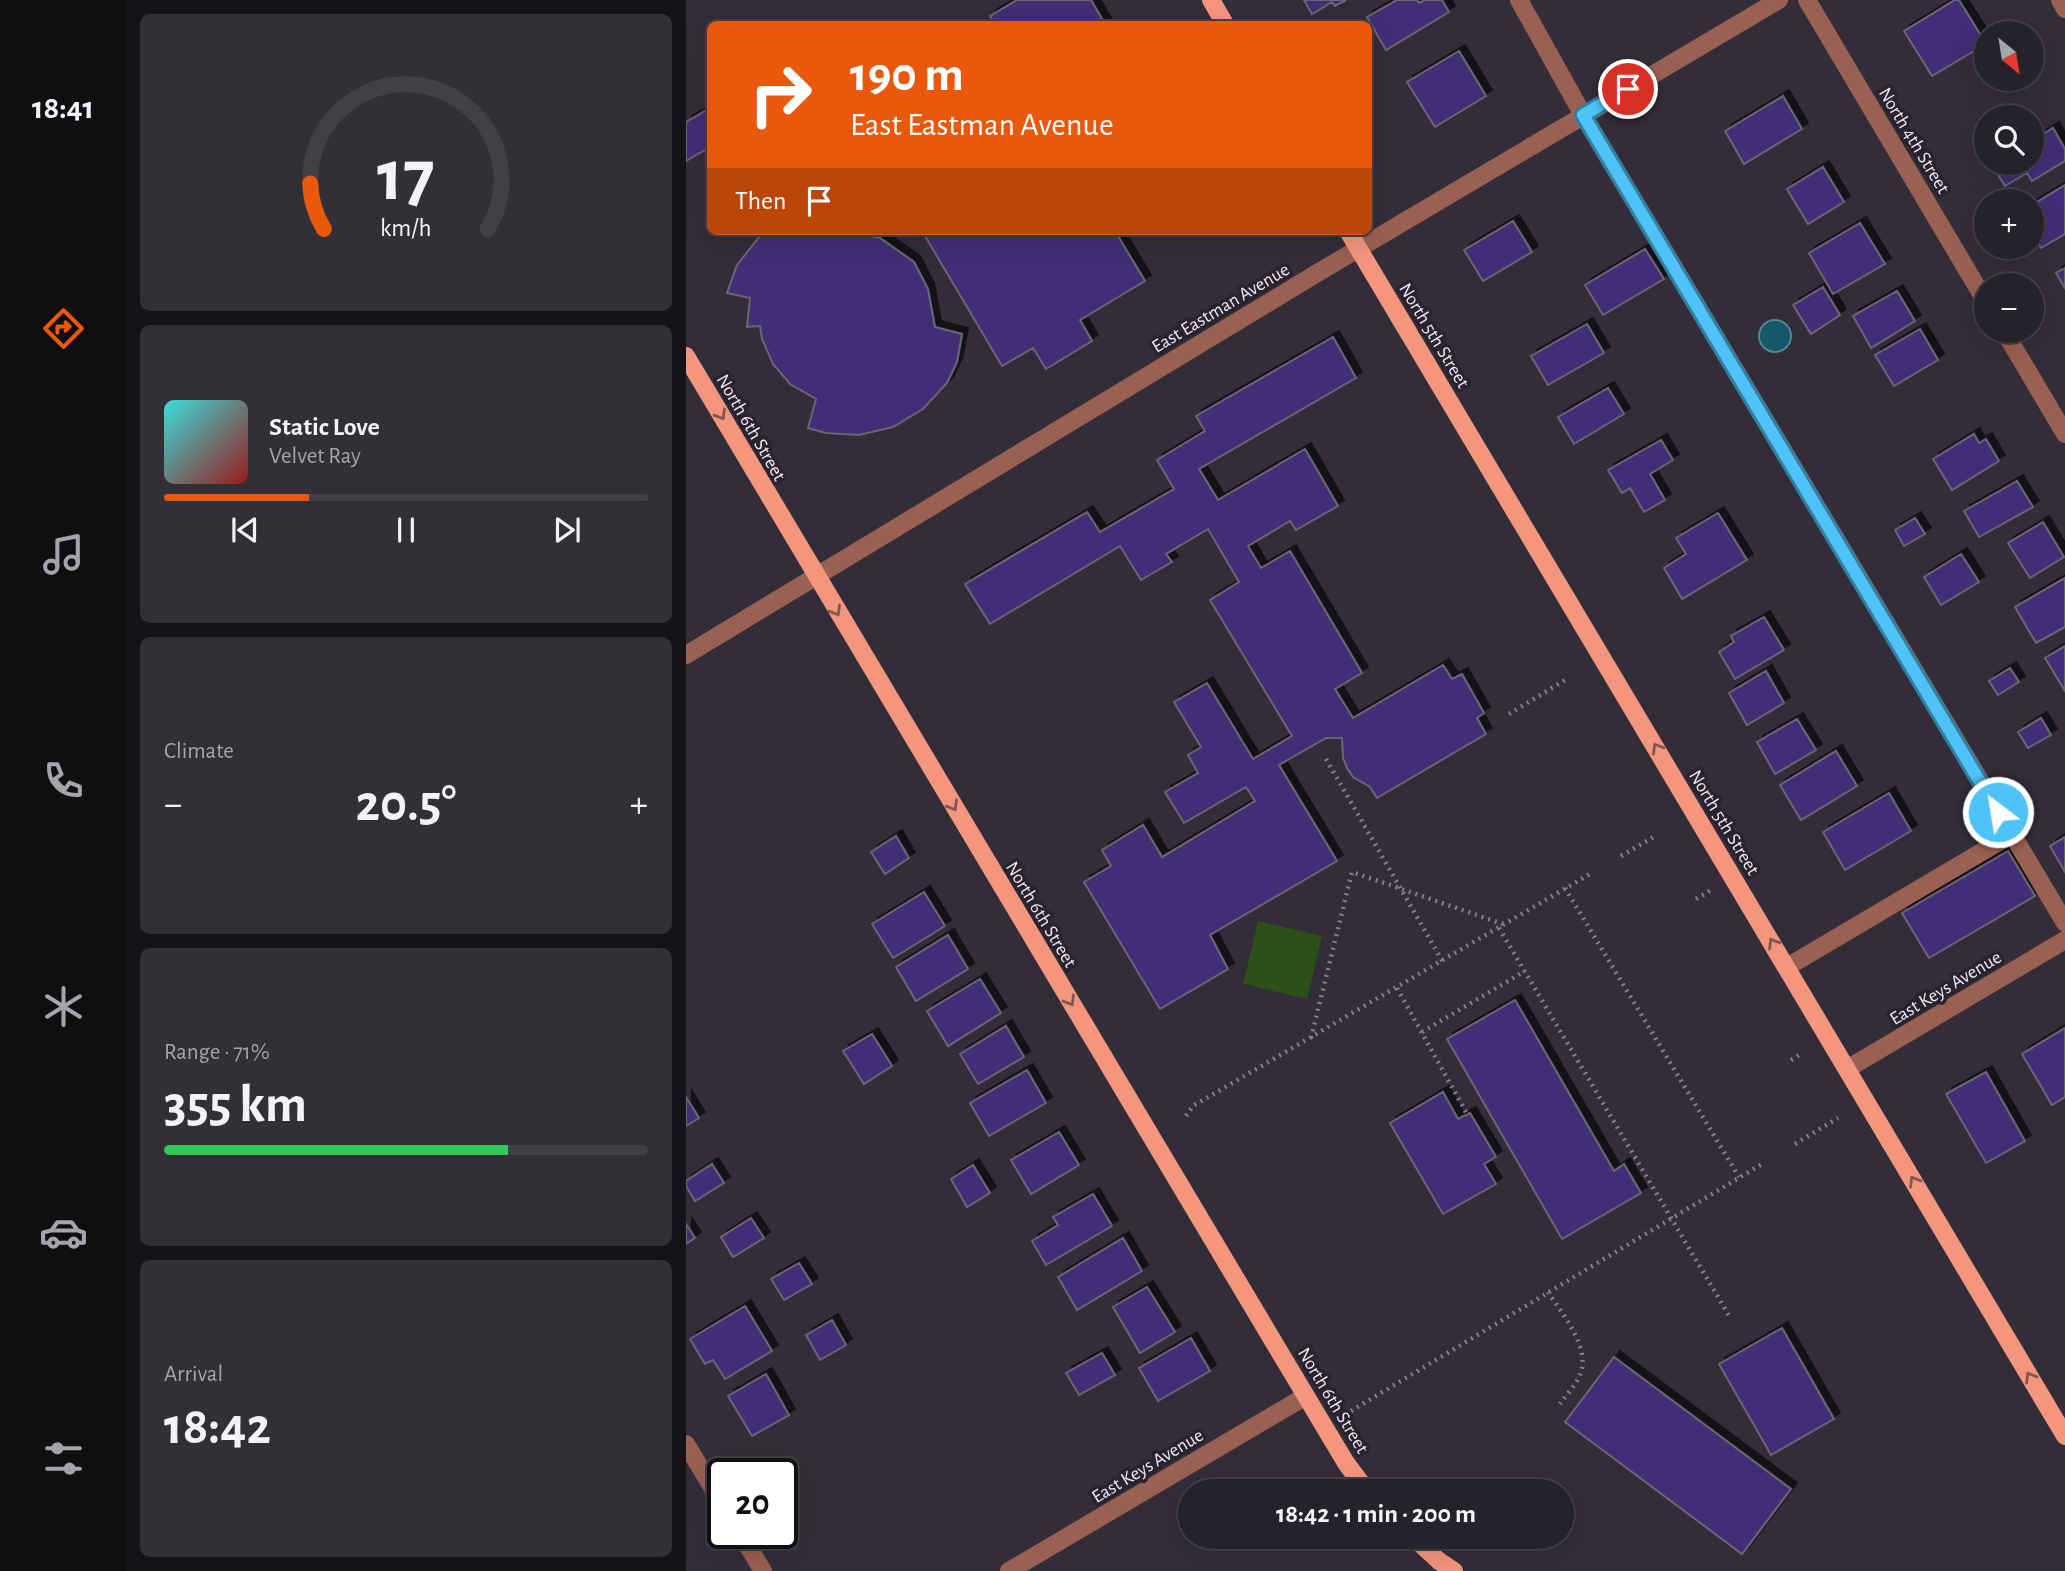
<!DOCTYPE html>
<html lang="en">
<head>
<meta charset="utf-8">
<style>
  :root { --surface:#26222b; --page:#322f37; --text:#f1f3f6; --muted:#a4a4a9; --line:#423f47; --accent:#ea580c }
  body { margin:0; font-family:"Alegreya Sans",sans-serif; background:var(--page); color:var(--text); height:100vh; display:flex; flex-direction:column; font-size:26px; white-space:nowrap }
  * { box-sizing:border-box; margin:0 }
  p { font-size:23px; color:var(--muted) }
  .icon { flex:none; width:38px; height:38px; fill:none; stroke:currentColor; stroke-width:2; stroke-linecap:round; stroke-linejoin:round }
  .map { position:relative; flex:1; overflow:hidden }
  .panel { display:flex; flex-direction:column; gap:14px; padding:14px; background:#151318; width:560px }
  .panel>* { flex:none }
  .hud { position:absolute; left:21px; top:21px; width:665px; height:214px; border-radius:10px; box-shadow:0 7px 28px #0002,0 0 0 2px var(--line); background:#ea580c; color:#fff; overflow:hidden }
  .needle { width:46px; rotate:150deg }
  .controls { position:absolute; left:1288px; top:21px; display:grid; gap:14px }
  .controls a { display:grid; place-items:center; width:70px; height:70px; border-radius:50%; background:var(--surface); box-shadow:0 7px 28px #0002,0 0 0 2px var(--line); font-size:35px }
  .speed { position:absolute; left:21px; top:1458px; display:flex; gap:14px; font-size:35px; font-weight:700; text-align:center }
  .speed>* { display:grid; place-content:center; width:91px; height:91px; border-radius:50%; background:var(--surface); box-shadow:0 7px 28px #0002,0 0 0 2px var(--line); line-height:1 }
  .speed .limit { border:4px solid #111; border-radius:10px; background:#fff; color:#111 }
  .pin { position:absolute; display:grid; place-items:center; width:60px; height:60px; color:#fff; margin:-30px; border:4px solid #fff; border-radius:50%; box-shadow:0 2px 7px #0007 }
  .me { position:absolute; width:77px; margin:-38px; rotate:329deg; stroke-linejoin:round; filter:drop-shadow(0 0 5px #0008) }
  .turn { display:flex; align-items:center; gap:24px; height:147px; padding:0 28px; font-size:32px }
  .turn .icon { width:91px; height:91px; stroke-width:2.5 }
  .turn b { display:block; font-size:49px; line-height:60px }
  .then { display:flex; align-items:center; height:66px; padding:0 28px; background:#0003; gap:14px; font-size:26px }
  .big { font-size:52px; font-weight:700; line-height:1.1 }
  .panel .widget { flex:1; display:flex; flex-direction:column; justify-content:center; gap:10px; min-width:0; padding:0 24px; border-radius:10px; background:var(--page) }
  .panel .dial { align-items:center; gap:0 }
  .dial svg { height:182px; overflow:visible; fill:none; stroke:var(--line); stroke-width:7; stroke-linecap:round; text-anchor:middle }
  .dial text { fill:var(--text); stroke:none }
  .song { display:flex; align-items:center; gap:21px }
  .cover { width:84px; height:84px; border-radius:10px; background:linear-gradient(135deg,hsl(180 70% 55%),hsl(0 70% 35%)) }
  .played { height:7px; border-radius:4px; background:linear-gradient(90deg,var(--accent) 30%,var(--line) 30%) }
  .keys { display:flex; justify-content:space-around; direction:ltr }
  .heat { display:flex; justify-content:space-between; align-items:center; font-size:38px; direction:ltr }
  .charge { height:10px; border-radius:5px; background:linear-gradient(90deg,#34c759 71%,var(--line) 0) }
  .trip { position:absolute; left:492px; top:1479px; width:396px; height:70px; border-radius:35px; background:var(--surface); box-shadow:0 7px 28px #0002,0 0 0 2px var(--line); font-weight:700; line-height:70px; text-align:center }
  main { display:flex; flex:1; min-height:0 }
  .tab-bar { display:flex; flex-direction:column; width:126px; justify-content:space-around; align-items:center; background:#0f0e11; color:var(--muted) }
  .tab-bar .icon { width:49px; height:49px }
  .tab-bar .on { color:var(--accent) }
  .tab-bar b { font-size:32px; color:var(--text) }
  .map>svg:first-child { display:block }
  .green { fill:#2d4f18 }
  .water { fill:#155869; stroke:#568492; stroke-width:2 }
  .building { fill:#432f76; stroke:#686675; stroke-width:2; filter:url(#shadow) }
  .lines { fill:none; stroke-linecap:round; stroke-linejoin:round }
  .path { stroke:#847f8a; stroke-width:4.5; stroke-dasharray:2 5; stroke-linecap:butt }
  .minor { stroke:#9a6052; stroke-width:18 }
  .major { stroke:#f4957e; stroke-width:18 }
  .oneway { stroke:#845653 }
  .route-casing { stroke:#337fa1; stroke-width:18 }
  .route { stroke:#4fc3f7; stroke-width:12 }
  .labels { text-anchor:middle; stroke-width:7; stroke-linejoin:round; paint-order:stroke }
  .street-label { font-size:19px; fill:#ede9f1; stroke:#29232f }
</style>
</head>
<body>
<main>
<nav class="tab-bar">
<b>18:41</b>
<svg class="icon on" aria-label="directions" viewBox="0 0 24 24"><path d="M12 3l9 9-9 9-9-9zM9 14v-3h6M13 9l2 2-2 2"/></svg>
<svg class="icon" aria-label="music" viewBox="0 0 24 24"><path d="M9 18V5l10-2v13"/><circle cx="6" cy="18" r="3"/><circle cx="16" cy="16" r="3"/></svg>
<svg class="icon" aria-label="phone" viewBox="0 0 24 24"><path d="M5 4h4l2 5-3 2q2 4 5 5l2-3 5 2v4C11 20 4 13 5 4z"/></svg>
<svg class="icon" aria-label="climate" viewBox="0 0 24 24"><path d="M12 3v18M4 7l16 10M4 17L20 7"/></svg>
<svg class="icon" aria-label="car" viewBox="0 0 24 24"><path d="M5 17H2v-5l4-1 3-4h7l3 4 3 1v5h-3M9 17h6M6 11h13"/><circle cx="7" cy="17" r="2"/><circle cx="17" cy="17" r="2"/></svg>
<svg class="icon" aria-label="filters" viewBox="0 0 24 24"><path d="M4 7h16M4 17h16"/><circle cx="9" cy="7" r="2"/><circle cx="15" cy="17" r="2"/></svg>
</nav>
<section class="panel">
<div class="widget dial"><svg viewBox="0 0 100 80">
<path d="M14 69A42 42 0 1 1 86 69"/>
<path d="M14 69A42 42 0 0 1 8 49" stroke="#ea580c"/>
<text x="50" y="56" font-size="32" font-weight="700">17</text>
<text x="50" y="72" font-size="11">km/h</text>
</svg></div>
<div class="widget">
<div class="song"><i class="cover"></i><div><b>Static Love</b><p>Velvet Ray</p></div></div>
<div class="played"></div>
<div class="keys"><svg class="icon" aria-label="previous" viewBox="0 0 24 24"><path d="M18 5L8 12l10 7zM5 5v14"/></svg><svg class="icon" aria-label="pause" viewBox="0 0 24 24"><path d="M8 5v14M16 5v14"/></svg><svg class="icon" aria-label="next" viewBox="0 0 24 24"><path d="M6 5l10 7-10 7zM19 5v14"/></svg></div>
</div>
<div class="widget"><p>Climate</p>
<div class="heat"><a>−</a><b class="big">20.5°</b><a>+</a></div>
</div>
<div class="widget"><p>Range · 71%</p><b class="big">355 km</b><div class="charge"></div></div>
<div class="widget"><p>Arrival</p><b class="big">18:42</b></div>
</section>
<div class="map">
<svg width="1379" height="1571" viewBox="0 0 1379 1571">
  <defs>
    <filter id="shadow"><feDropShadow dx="6" dy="-6" stdDeviation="0" flood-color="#0009"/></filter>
  </defs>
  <rect width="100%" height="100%" fill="#322d39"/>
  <path class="green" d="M572,921L636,936L621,999L557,984Z"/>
  <path class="water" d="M1073 336a16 16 0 1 1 32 0a16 16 0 1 1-32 0Z"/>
  <path class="building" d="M331,0H405L419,24H309L304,16Z
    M618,0H660L649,6L646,2L626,14Z
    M711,0H731L733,3L739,0H756L763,12L700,50L681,17Z
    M1269,0H1273L1300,44L1246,76L1218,31Z
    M773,51L800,96L749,127L721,82Z
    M1097,96L1116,129L1058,164L1039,131Z
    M24,108V147L0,161V122Z
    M1367,128L1379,149V161L1346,181L1341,173L1319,186L1306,165L1309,163H1346V141Z
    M1137,167L1158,202L1122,224L1101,189Z
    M1379,185V234L1355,248L1346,233V205Z
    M827,221L846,252L797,281L778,250Z
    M1174,223L1199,264L1147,294L1123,253Z
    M78,231H140V234L167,232L194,238L228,262L242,289L249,327L276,334L271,362L261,383L237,409L207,427L173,435L140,433L122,428L130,399L104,384L87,364L76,339L74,326L61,327L64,298L41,293L51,265Z
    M236,231H429L459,281L394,320L406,341L360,369L347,348L316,366Z
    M959,249L978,279L917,315L899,285Z
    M1379,268V288L1370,273Z
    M1137,287L1154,315L1125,334L1107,305Z
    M1211,291L1229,321L1185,348L1167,316Z
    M901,324L918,353L862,385L845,356Z
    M1234,329L1252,360L1208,386L1189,355Z
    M647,337L670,378L513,469L532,500L619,449L652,506L610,530L604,521L562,546L575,568L604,551L676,673L649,689L667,718L757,665L766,679L776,674L798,713L791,718L800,734L691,798L684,787L667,777L661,768L657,758L656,738H640L593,765L651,861L524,935L542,969L474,1009L398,882L425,866L416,850L457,825L476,857L569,801L560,787L498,823L479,792L512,773L502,755L515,747L488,702L521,683L567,759L606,736L524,600L553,582L522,529L480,554L486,562L455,580L434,546L304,624L279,584L401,512L414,532L488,489L471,460L519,431L510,416Z
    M922,388L938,414L888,444L872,417Z
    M1288,434L1293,443L1300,439L1313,461L1266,490L1247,459Z
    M975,440L987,460L964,474L979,500L958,512L944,488L936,493L922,470Z
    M1331,481L1347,507L1293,537L1278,511Z
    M1032,513L1061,560L996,599L978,568L1000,554L990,538Z
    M1229,518L1239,534L1218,546L1209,530Z
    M1357,522L1378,557L1344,578L1322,543Z
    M1275,554L1293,582L1255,605L1238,577Z
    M1379,578V627L1350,643L1329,607Z
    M1078,617L1098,650L1049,679L1033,652L1048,642L1045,636Z
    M1379,646V691L1359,658Z
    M1324,668L1333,682L1312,695L1303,681Z
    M1080,671L1098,703L1061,725L1043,693Z
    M1355,718L1365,735L1342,748L1332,732Z
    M1111,719L1130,750L1089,774L1071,742Z
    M1150,751L1171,786L1115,820L1094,785Z
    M1203,793L1225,831L1159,870L1137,832Z
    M210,836L223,858L199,874L185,852Z
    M1379,837V872L1364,846Z
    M1322,851L1349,896L1243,958L1216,913Z
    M238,892L259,926L207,958L186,924Z
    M262,935L282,969L230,1001L210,967Z
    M294,979L315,1013L262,1046L241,1011Z
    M829,1000L928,1171L938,1164L955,1193L876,1239L761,1039Z
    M320,1026L338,1057L292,1084L274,1054Z
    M1379,1028V1097L1366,1105L1336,1054Z
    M186,1034L206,1066L178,1084L157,1051Z
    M341,1070L360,1103L303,1136L284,1103Z
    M1300,1072L1339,1141L1300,1163L1260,1094Z
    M757,1092L772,1119L784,1113L810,1157L798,1164L810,1184L757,1214L704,1123Z
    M0,1097L13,1118L0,1126Z
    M373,1132L393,1165L345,1194L325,1160Z
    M26,1164L38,1183L9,1201L0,1186V1181Z
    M287,1165L304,1193L281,1207L265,1179Z
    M407,1194L426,1226L360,1265L346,1241L372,1225L367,1217Z
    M65,1218L78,1238L47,1257L35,1237Z
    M0,1224L9,1238L0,1244Z
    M437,1238L456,1271L391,1310L372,1277Z
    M113,1263L126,1284L98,1300L85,1279Z
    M461,1287L489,1332L454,1353L427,1307Z
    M59,1306L86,1351L39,1379L27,1360L19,1364L4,1339Z
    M146,1320L160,1345L134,1360L120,1335Z
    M1096,1328L1148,1419L1085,1455L1033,1364Z
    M505,1338L524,1371L472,1401L453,1368Z
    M416,1353L429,1375L393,1395L380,1373Z
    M928,1357L1105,1489L1056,1554L879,1422Z
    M80,1374L103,1415L66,1436L42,1396Z"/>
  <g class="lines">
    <path class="path" d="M823,714L879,680
      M640,759L757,962
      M935,856L971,835
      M879,888L1053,1177
      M1010,899L1027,889
      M813,928L1045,1319
      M711,988L781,1114
      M736,1032L839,971
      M625,1038L666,872L817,924
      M1105,1060L1115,1054
      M500,1116L507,1106L904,874
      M1109,1144L1152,1118
      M862,1292C876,1314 907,1349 893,1377C889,1386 880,1395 874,1404
      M665,1411L1076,1164"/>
    <path class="minor" d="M833,0L897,115L1379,923
      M1121,0L1300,302
      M1374,0L1379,9
      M1318,331L1379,434
      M0,655L633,272L1093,0
      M1101,967L1326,834
      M1161,1069L1379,940
      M0,1444L37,1505
      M54,1533L77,1571
      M323,1571L620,1396"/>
    <path class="major" d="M525,0L539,24
      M662,231L1379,1436
      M0,356L599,1361L660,1463L681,1491
      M726,1536L753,1561L768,1571"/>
  </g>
  <defs><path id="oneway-chevron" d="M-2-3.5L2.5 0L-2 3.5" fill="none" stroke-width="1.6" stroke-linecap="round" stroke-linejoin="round" transform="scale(1.75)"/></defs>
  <g class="oneway">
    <use href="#oneway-chevron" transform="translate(35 415) rotate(59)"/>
    <use href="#oneway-chevron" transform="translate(150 611) rotate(59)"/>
    <use href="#oneway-chevron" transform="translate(971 748) rotate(-121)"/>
    <use href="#oneway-chevron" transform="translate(267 806) rotate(59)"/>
    <use href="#oneway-chevron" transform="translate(1087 943) rotate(-121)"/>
    <use href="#oneway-chevron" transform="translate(384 1001) rotate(59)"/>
    <use href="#oneway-chevron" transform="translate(1228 1181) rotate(-121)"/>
    <use href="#oneway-chevron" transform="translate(1344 1377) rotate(-121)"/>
  </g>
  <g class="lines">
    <g class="route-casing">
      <path id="route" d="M942,89L897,115L1312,812"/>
    </g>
    <use href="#route" class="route"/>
  </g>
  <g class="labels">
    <g class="street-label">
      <text transform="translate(1229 140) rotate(59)" y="7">North 4th Street</text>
      <text transform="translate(534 307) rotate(-31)" y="7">East Eastman Avenue</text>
      <text transform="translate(749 335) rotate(59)" y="7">North 5th Street</text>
      <text transform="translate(66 427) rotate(60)" y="7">North 6th Street</text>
      <text transform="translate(1039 822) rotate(59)" y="7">North 5th Street</text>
      <text transform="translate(356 914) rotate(59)" y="7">North 6th Street</text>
      <text transform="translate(1259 987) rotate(-31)" y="7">East Keys Avenue</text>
      <text transform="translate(648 1400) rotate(59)" y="7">North 6th Street</text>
      <text transform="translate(461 1465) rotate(-31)" y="7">East Keys Avenue</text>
    </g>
  </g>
</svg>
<div class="controls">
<a><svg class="needle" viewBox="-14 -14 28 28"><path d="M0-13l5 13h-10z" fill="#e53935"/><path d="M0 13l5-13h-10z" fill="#a4a4a9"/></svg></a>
<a><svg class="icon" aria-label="search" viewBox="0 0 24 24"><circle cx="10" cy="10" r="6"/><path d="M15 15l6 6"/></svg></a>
<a>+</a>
<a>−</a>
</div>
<div class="speed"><div class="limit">20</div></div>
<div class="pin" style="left:942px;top:89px;background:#d93025"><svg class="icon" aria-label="arrive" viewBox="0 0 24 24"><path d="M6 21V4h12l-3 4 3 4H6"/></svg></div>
<svg class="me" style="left:1312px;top:812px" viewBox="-20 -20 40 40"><circle r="17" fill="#4fc3f7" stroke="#fff" stroke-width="3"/><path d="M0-11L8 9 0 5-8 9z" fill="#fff"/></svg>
<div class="trip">18:42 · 1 min · 200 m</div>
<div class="hud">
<div class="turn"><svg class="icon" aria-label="right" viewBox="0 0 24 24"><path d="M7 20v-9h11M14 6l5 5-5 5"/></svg><div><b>190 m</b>East Eastman Avenue</div></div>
<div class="then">Then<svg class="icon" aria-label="arrive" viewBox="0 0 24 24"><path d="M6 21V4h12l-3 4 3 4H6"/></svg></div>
</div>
</div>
</main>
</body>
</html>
